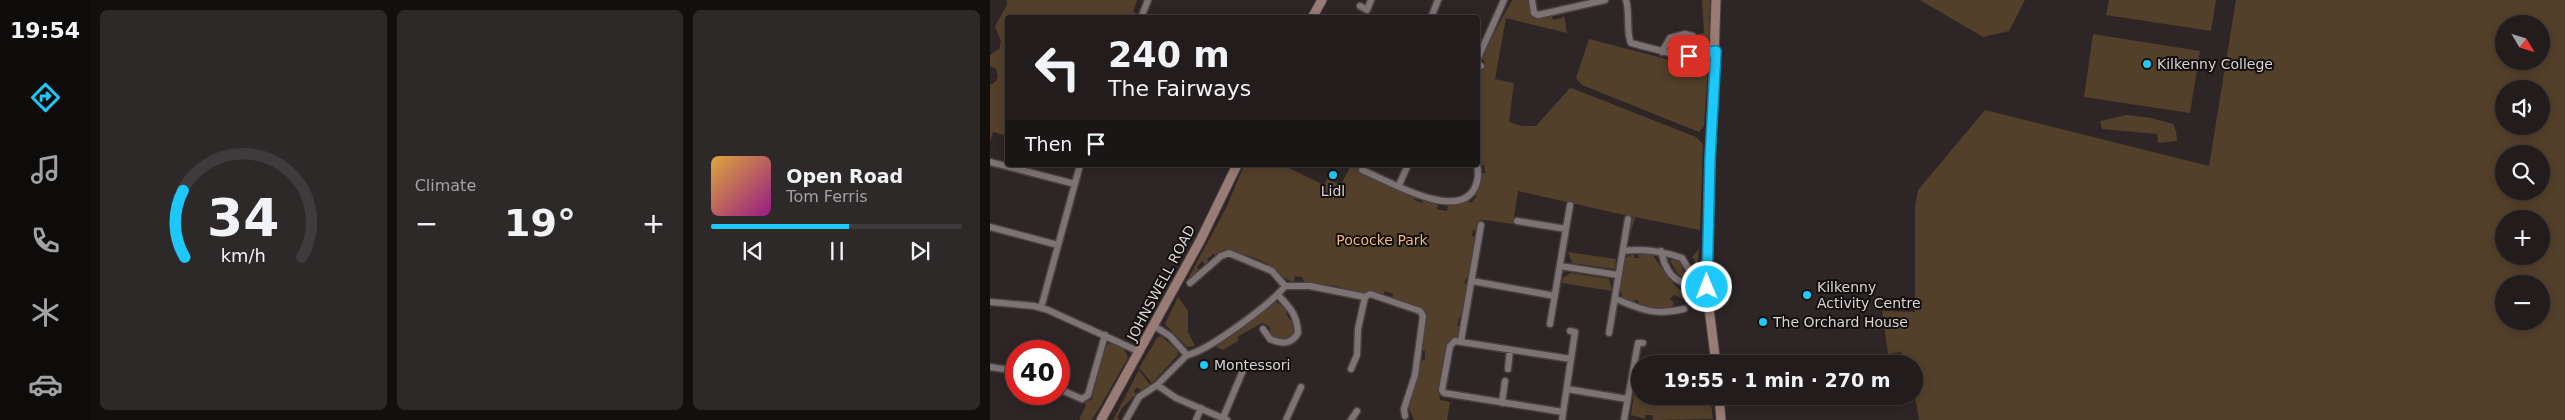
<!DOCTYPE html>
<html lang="en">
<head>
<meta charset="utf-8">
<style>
  :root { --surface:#221c1c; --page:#2e2929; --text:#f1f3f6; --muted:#a2a1a3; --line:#3f3a3b; --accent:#1dc9fc }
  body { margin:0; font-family:"DejaVu Sans",sans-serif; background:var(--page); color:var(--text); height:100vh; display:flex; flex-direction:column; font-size:19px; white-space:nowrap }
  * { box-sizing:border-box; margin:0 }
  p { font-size:16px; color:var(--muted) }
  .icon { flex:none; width:28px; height:28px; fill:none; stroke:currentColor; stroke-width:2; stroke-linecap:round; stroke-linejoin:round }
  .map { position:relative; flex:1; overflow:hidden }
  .details { display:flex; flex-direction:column; gap:10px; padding:10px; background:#130f0f; width:900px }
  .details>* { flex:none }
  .top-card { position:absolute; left:15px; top:15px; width:475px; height:152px; border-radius:5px; box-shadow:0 2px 12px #0003,0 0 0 1px var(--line); background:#221c1c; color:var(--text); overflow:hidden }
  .needle { width:32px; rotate:128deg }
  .buttons { position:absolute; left:1505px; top:15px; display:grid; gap:10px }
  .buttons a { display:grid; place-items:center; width:55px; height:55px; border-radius:50%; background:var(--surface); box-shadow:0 2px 12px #0003,0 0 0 1px var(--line); font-size:25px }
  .speed { position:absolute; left:15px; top:340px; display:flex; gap:10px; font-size:25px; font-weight:700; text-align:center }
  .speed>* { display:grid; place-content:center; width:65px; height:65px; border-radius:50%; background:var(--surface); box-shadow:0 2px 12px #0003,0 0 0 1px var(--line); line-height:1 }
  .speed .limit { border:8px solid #d22; background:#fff; color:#111 }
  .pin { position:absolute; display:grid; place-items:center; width:42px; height:42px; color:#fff; margin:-21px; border-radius:10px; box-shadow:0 2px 8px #0006 }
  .me { position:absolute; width:55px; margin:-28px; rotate:359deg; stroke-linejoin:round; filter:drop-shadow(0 0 4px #0008) }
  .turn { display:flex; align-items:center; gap:18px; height:105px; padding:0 20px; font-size:22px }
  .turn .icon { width:65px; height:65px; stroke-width:2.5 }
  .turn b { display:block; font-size:35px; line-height:42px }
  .then { display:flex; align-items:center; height:48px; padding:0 20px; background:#0003; gap:10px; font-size:19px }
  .big { font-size:38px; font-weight:800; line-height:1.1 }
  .details .card { flex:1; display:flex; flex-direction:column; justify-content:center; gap:8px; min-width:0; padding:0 18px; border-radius:8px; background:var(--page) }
  .details .dial { align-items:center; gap:0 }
  .dial svg { height:130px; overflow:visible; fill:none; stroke:var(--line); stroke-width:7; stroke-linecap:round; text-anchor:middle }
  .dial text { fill:var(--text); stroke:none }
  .song { display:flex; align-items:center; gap:15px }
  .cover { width:60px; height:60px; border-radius:8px; background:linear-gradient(135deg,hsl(40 70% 55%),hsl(310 70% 35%)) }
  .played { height:5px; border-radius:2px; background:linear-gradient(90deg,var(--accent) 55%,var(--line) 55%) }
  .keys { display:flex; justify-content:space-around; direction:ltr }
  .heat { display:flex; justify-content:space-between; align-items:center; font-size:28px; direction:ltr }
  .details .tiles { flex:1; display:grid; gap:10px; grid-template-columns:repeat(3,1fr) }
  .trip { position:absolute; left:641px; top:355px; width:292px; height:50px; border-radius:25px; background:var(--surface); box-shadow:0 2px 12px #0003,0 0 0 1px var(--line); font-weight:800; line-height:50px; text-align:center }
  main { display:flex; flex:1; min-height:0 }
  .tabs { display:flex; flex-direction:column; width:90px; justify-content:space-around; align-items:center; background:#0e0b0b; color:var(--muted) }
  .tabs .icon { width:35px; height:35px }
  .tabs .current { color:var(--accent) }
  .tabs b { font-size:22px; color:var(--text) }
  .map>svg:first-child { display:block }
  .green { fill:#53402b; fill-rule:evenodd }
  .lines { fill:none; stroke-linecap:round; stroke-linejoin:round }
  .street-casing { stroke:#494142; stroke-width:9 }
  .secondary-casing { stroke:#494142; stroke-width:11 }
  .street { stroke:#7e7374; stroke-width:6 }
  .secondary { stroke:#997c76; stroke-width:9 }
  .route-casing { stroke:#1383a4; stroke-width:12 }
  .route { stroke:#1dc9fc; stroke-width:9 }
  .poi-dot { fill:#1dc9fc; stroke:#130f0f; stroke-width:2 }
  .labels { text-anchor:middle; stroke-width:4; stroke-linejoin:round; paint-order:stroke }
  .poi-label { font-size:14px; fill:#d9d3d4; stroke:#130f0f; text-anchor:start }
  .park-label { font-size:14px; fill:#edb87e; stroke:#130f0f }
  .street-label { font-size:14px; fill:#d9d3d4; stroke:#130f0f }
</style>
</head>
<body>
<main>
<nav class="tabs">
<b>19:54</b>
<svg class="icon current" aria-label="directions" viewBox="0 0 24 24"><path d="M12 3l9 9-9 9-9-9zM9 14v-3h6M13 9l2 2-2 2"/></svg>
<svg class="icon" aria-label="music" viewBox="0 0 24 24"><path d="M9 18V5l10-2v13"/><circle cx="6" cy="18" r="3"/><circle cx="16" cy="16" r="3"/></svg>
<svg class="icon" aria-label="phone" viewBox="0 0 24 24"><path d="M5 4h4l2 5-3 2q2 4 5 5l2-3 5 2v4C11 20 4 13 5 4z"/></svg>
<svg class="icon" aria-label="climate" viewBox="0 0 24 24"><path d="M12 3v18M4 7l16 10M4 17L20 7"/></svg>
<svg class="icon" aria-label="car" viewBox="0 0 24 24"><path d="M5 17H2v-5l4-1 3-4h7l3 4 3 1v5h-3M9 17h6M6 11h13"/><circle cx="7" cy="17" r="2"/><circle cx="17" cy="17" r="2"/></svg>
</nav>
<section class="details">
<div class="tiles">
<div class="card dial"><svg viewBox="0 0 100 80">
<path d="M14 69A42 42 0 1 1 86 69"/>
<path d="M14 69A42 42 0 0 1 13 28" stroke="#1dc9fc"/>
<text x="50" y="56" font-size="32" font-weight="700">34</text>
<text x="50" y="72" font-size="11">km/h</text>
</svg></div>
<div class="card"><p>Climate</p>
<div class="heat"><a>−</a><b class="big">19°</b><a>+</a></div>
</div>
<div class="card">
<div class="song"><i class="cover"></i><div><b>Open Road</b><p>Tom Ferris</p></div></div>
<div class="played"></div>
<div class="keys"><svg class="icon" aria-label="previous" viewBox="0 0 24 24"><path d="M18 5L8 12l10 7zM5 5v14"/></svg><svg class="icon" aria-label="pause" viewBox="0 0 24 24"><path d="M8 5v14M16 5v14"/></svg><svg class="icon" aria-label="next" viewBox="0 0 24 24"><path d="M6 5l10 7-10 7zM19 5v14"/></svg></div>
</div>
</div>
</section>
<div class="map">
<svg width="1575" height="420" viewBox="0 0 1575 420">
  <rect width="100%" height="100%" fill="#2d2526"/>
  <path class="green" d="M17,0H147L143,12L147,14L146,18H18L17,136L3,132L0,142V85C8,81 9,78 6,69L0,66V55L9,49L11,42L5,26L17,5Z
    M522,0H540L541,13L544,18L562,16L563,20L572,18L574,15L577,33L516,18L505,79L524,83L519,122L532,126H546L580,88L584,89L706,137L713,144L710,230L645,217L638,243L643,217L528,191L523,224L487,219L494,221L487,230H483L482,236L486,237L480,278H476L474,283L479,284L473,318L469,317L467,326L472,327L470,338L459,342L457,347L449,392L450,400L460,402L457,420H424L418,406L430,361L435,360V351L431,350V309L402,298L403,294L395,291L393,295L381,291L370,294L347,286L314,282L312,277L305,276L304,282C293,279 292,275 285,269C273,259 255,255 240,250L227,256L224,254L217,259L220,263L215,265L212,261L207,267L210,271L201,279L199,277L237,206L254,165H293L334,185L337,179L351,185L361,165H371L369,172L425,196L424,200L432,203L434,199L448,204L447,209L457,211L458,206L477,200L481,203L487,196L484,193L490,174L495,173L494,165H490L488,161V69L492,71L495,63L491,57Z
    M712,0H720L719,41L695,52L679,49L682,41L683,44L691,42V38L704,41L707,34L714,33Z
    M930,0H1035L1019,31L993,37Z
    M1119,0H1226L1221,31L1116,15Z
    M1246,0H1575V420H929L925,396V364H914L911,352L898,354L892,311L925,312V206L928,190L995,110L1219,166ZM1514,24H1551V61H1514ZM1514,89H1551V126H1514ZM1514,154H1551V191H1514ZM1514,219H1551V256H1514ZM1514,284H1551V321H1514Z
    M1103,34L1210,51L1200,113L1094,97Z
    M599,39L692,63L714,58L718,65L714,126L709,132L592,85L586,78Z
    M1137,115L1161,118L1183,124L1186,131L1187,141L1168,143L1167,134L1112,129L1110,121Z
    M709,249L707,271L702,280H696L688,274L680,261L685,258L691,260L693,271L700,273L705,261L702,257Z
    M578,252L626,259L625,269L582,263Z
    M648,253H661C677,274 682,290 708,299L711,309L704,310L701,302L684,295L680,299L684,303L681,310L648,306L649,301L645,300L643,304L632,297L630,287L635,258L644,254V258H649Z
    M580,273L619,279L622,291L572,283L573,278Z
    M188,297L198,311V332L205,346L197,347L175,324Z
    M284,301L300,310L296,313L300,320L304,319L306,326L302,337L291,340L282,337L279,326L272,323L247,337L249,340L233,350L226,347Z
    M171,336L187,350L188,355L162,383L149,368L167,338Z
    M119,343C128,343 136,349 138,358L104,417L101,420H89L96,405L94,403L102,399L115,347Z
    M149,370L161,386L152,391L147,387L144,391L146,394L132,408L127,418L130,420H123Z
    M646,379H650V396H720L723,419L663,420L662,415H655V419L641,415Z"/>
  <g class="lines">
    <g class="street-casing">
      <path id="street" d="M542,0L544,13L548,15L615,0
        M636,0C640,13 636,34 641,43L691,56L726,51
        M370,6L377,10L381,0
        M151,18L158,0
        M441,18L448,0
        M672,52L680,38L695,34L703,36
        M488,58L514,0
        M488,64L491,66
        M0,162L85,184
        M372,170C397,180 463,220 483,191C488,183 489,174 487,165
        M409,185L418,165
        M527,221L576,229
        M0,227L68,245
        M633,251C654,248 672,251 692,258L698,268
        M671,251C677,280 690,285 717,287
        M570,266L628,275
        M482,281L565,296
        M200,283L231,256L239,253L282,271L295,286
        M626,299C652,310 665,316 694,309
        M0,302L44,306L58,310L150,352
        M51,308L90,165
        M560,324L580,205
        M273,329L280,339C292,344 301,345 308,333C307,314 300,308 288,295
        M619,333L638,219
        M471,341L491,225
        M197,355C218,351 281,304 295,286H320L375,297L380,294L430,311L433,316L425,375L414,409L415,416
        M0,367L26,371
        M361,369L367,355L368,329L375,297
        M518,369L520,350
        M167,385L186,398L237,420
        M69,389L92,399L98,395L115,335
        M577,389L637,399
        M512,403L515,381
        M573,412L454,393L452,390L460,346L465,341L581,359
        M233,418L254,368
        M136,420L149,397L167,385L197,355L180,336L164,326
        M206,420L211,408
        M296,420L311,387
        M361,420L367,411
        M572,420L585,332L580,331
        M634,420L648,343H653"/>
    </g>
    <g class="secondary-casing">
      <path id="secondary" d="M322,18L332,0
        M726,364L719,308L717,266L726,0
        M729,396L731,420
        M111,420L210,241L247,165"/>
    </g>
    <use href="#street" class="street"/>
    <use href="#secondary" class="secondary"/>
  </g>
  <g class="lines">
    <g class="route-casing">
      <path id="route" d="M699,56L726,51L720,159L717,287"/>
    </g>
    <use href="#route" class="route"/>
  </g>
  <g class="poi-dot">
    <circle cx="1157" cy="64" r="5"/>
    <circle cx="343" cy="175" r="5"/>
    <circle cx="817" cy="295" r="5"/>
    <circle cx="773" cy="322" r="5"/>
    <circle cx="214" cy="365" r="5"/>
  </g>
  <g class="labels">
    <g class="poi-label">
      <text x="1167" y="69">Kilkenny College</text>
      <text x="343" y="196" text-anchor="middle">Lidl</text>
      <text x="827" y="292">Kilkenny<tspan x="827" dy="16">Activity Centre</tspan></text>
      <text x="783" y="327">The Orchard House</text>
      <text x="224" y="370">Montessori</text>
    </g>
    <g class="park-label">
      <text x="392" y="245">Pococke Park</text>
    </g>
    <g class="street-label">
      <text transform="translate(171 283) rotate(-62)" y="5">JOHNSWELL ROAD</text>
    </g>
  </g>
</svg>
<div class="buttons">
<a><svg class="needle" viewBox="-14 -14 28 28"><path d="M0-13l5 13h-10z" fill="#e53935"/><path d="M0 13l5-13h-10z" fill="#a2a1a3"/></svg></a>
<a><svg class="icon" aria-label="sound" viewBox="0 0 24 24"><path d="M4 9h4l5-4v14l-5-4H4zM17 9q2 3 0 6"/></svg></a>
<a><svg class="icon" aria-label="search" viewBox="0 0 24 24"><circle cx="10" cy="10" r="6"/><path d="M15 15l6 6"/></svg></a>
<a>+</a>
<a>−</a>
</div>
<div class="speed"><div class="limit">40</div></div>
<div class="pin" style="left:699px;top:56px;background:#d93025"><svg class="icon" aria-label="arrive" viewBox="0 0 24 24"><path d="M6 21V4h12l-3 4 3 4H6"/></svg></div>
<svg class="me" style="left:717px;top:287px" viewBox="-20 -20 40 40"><circle r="17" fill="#1dc9fc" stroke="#fff" stroke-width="3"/><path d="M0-11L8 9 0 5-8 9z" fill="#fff"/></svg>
<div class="trip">19:55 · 1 min · 270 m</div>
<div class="top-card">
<div class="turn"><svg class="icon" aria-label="left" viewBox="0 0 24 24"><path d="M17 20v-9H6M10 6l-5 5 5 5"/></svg><div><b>240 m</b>The Fairways</div></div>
<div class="then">Then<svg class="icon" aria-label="arrive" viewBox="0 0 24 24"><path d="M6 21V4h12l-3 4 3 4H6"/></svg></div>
</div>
</div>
</main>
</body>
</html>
